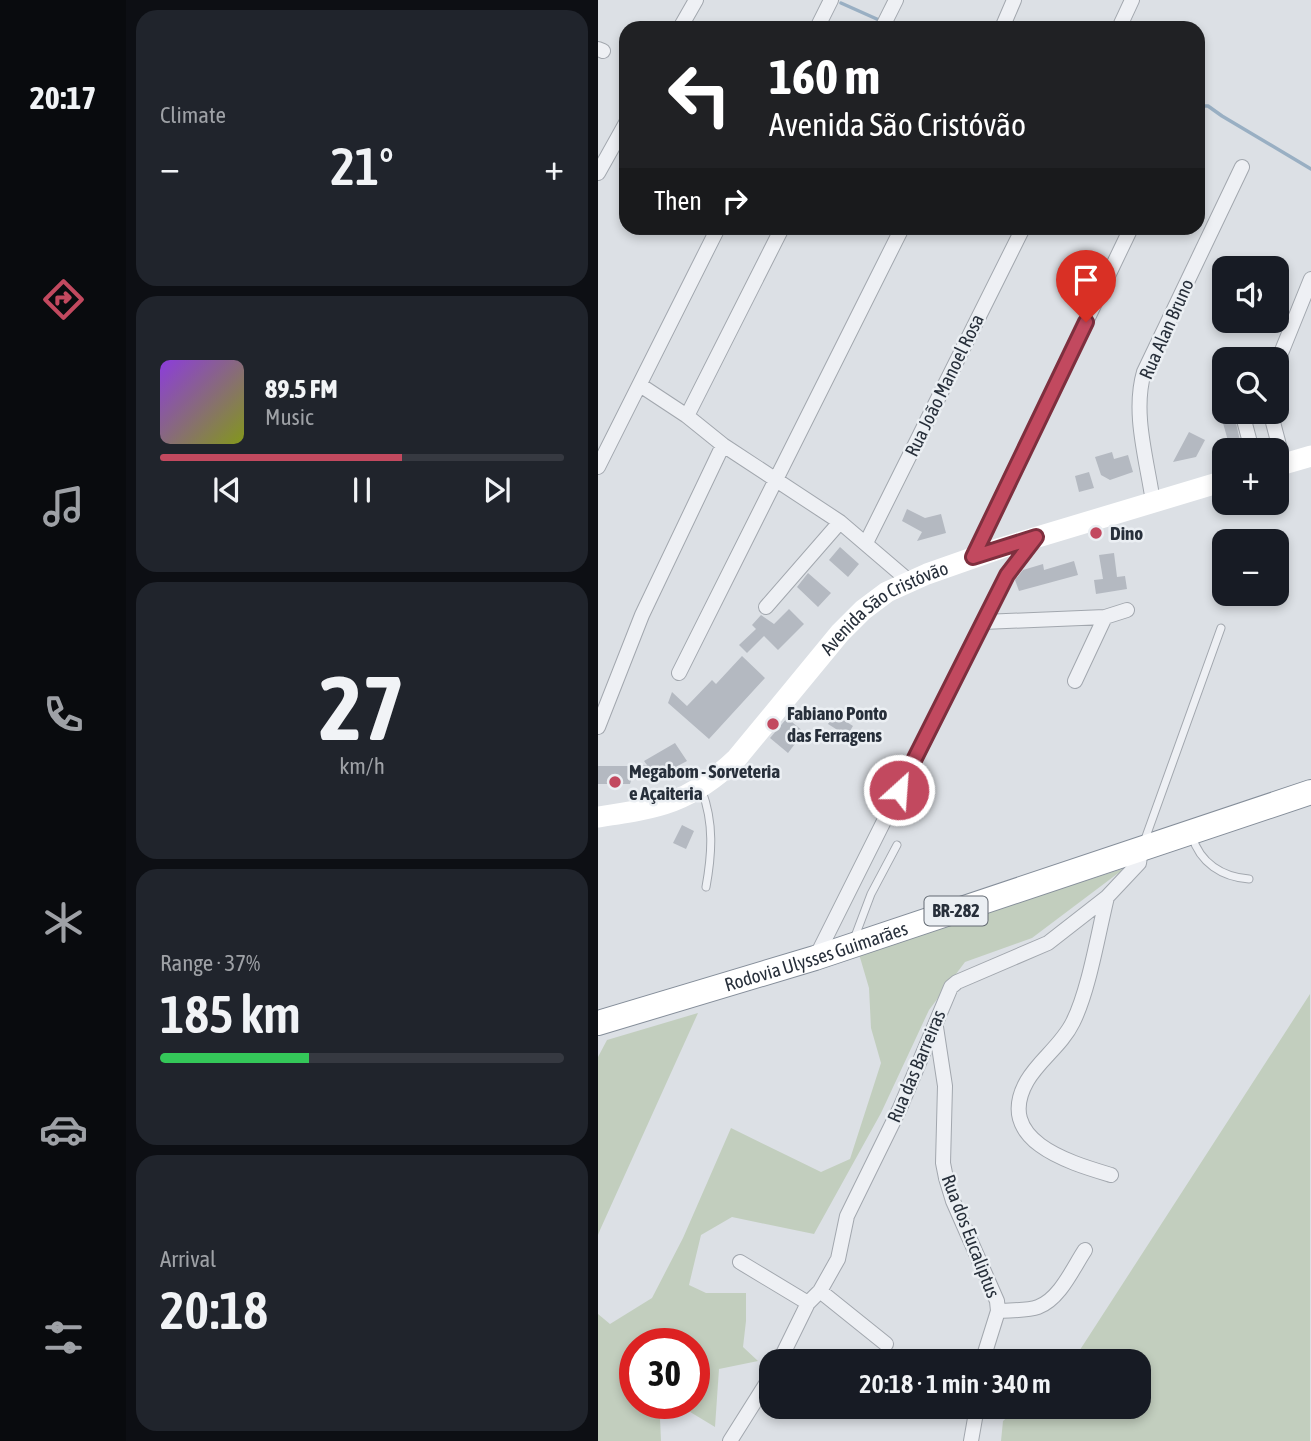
<!DOCTYPE html>
<html lang="en">
<head>
<meta charset="utf-8">
<style>
  :root { --surface:#171b24; --page:#20242c; --text:#f1f3f6; --muted:#9ea1a6; --line:#363941; --accent:#c2495f }
  body { margin:0; font-family:"Asap Condensed",sans-serif; background:var(--page); color:var(--text); height:100vh; display:flex; flex-direction:column; font-size:26px; white-space:nowrap }
  * { box-sizing:border-box; margin:0 }
  p { font-size:23px; color:var(--muted) }
  .icon { flex:none; width:38px; height:38px; fill:none; stroke:currentColor; stroke-width:2; stroke-linecap:round; stroke-linejoin:round }
  .map { position:relative; flex:1; overflow:hidden }
  .sheet { display:flex; flex-direction:column; gap:10px; padding:10px; background:#0d0f14; width:472px }
  .sheet>* { flex:none }
  .banner { position:absolute; left:21px; top:21px; width:586px; height:214px; border-radius:21px; box-shadow:0 4px 10px #0003; background:#202124; color:#fff; overflow:hidden }
  .tools { position:absolute; left:614px; top:256px; display:grid; gap:14px }
  .tools a { display:grid; place-items:center; width:77px; height:77px; border-radius:14px; background:var(--surface); box-shadow:0 4px 10px #0003; font-size:35px }
  .speed { position:absolute; left:21px; top:1328px; display:flex; gap:14px; font-size:35px; font-weight:700; text-align:center }
  .speed>* { display:grid; place-content:center; width:91px; height:91px; border-radius:50%; background:var(--surface); box-shadow:0 4px 10px #0003; line-height:1 }
  .speed .limit { border:10px solid #d22; background:#fff; color:#111 }
  .pin { position:absolute; display:grid; place-items:center; width:60px; height:60px; color:#fff; margin:-72px -30px; border-radius:50% 50% 50% 0; rotate:-45deg; box-shadow:0 0 7px #0007 }
  .pin .icon { rotate:45deg }
  .me { position:absolute; width:77px; margin:-38px; rotate:26deg; stroke-linejoin:round; filter:drop-shadow(0 0 5px #0008) }
  .turn { display:flex; align-items:center; gap:24px; height:147px; padding:0 35px; font-size:32px }
  .turn .icon { width:91px; height:91px; stroke-width:2.5 }
  .turn b { display:block; font-size:49px; line-height:60px }
  .then { display:flex; align-items:center; height:66px; padding:0 35px; background:#0003; gap:14px; font-size:26px }
  .big { font-size:52px; font-weight:600; line-height:1.1 }
  .sheet .tile { flex:1; display:flex; flex-direction:column; justify-content:center; gap:10px; min-width:0; padding:0 24px; border-radius:21px; background:var(--page) }
  .sheet .dial { align-items:center; gap:0 }
  .dial b { font-size:91px; line-height:1 }
  .song { display:flex; align-items:center; gap:21px }
  .cover { width:84px; height:84px; border-radius:10px; background:linear-gradient(135deg,hsl(270 70% 55%),hsl(70 70% 35%)) }
  .played { height:7px; border-radius:4px; background:linear-gradient(90deg,var(--accent) 60%,var(--line) 60%) }
  .keys { display:flex; justify-content:space-around; direction:ltr }
  .heat { display:flex; justify-content:space-between; align-items:center; font-size:38px; direction:ltr }
  .charge { height:10px; border-radius:5px; background:linear-gradient(90deg,#34c759 37%,var(--line) 0) }
  .trip { position:absolute; left:161px; top:1349px; width:392px; height:70px; border-radius:21px; background:var(--surface); box-shadow:0 4px 10px #0003; font-weight:600; line-height:70px; text-align:center }
  main { display:flex; flex:1; min-height:0 }
  .tab-bar { display:flex; flex-direction:column; width:126px; justify-content:space-around; align-items:center; background:#090b0e; color:var(--muted) }
  .tab-bar .icon { width:49px; height:49px }
  .tab-bar .current { color:var(--accent) }
  .tab-bar b { font-size:32px; color:var(--text) }
  .map>svg:first-child { display:block }
  .green { fill:#c2cebe; fill-rule:evenodd }
  .lines { fill:none; stroke-linecap:round; stroke-linejoin:round }
  .stream { stroke:#99afc3; stroke-width:3.5 }
  .building { fill:#b4b9c1 }
  .service-casing { stroke:#a2a7ae; stroke-width:9 }
  .minor-casing { stroke:#a2a7ae; stroke-width:16 }
  .trunk-casing { stroke:#858e9a; stroke-width:26 }
  .service { stroke:#eef0f4; stroke-width:7 }
  .minor { stroke:#eef0f4; stroke-width:14 }
  .secondary { stroke:#fff; stroke-width:21 }
  .trunk { stroke:#fff; stroke-width:24 }
  .route-casing { stroke:#7e2f3e; stroke-width:18 }
  .route { stroke:#c2495f; stroke-width:12 }
  .poi-dot { fill:#c2495f; stroke:#ebeff3; stroke-width:2.5 }
  .labels { text-anchor:middle; stroke-width:5; stroke-linejoin:round; paint-order:stroke }
  .shield { fill:#ebeff3; stroke:#626972; stroke-width:2 }
  .shield-label { font-size:18px; font-weight:bold; fill:#272f3a }
  .street-label { font-size:19px; fill:#272f3a; stroke:#ebeff3 }
  .poi-label { font-size:19px; font-weight:bold; fill:#272f3a; stroke:#ebeff3; text-anchor:start }
</style>
</head>
<body>
<main>
<nav class="tab-bar">
<b>20:17</b>
<svg class="icon current" aria-label="directions" viewBox="0 0 24 24"><path d="M12 3l9 9-9 9-9-9zM9 14v-3h6M13 9l2 2-2 2"/></svg>
<svg class="icon" aria-label="music" viewBox="0 0 24 24"><path d="M9 18V5l10-2v13"/><circle cx="6" cy="18" r="3"/><circle cx="16" cy="16" r="3"/></svg>
<svg class="icon" aria-label="phone" viewBox="0 0 24 24"><path d="M5 4h4l2 5-3 2q2 4 5 5l2-3 5 2v4C11 20 4 13 5 4z"/></svg>
<svg class="icon" aria-label="climate" viewBox="0 0 24 24"><path d="M12 3v18M4 7l16 10M4 17L20 7"/></svg>
<svg class="icon" aria-label="car" viewBox="0 0 24 24"><path d="M5 17H2v-5l4-1 3-4h7l3 4 3 1v5h-3M9 17h6M6 11h13"/><circle cx="7" cy="17" r="2"/><circle cx="17" cy="17" r="2"/></svg>
<svg class="icon" aria-label="filters" viewBox="0 0 24 24"><path d="M4 7h16M4 17h16"/><circle cx="9" cy="7" r="2"/><circle cx="15" cy="17" r="2"/></svg>
</nav>
<section class="sheet">
<div class="tile"><p>Climate</p>
<div class="heat"><a>−</a><b class="big">21°</b><a>+</a></div>
</div>
<div class="tile">
<div class="song"><i class="cover"></i><div><b>89.5 FM</b><p>Music</p></div></div>
<div class="played"></div>
<div class="keys"><svg class="icon" aria-label="previous" viewBox="0 0 24 24"><path d="M18 5L8 12l10 7zM5 5v14"/></svg><svg class="icon" aria-label="pause" viewBox="0 0 24 24"><path d="M8 5v14M16 5v14"/></svg><svg class="icon" aria-label="next" viewBox="0 0 24 24"><path d="M6 5l10 7-10 7zM19 5v14"/></svg></div>
</div>
<div class="tile dial"><b>27</b><p>km/h</p></div>
<div class="tile"><p>Range · 37%</p><b class="big">185 km</b><div class="charge"></div></div>
<div class="tile"><p>Arrival</p><b class="big">20:18</b></div>
</section>
<div class="map">
<svg width="713" height="1441" viewBox="0 0 713 1441">
  <rect width="100%" height="100%" fill="#dce0e5"/>
  <path class="green" d="M527,868L434,938L367,962L331,1010L283,1113L216,1234L134,1217L103,1235L91,1285L108,1293H148V1321L145,1347L160,1361L121,1369L117,1427L79,1404L62,1418L63,1441H0V1314L12,1324L54,1298L85,1238L133,1128L223,1172L252,1159L283,1063L273,1028L271,988L261,954ZM37,1344H96V1404H37Z
    M712,994V1441H403L405,1421L420,1407H541V1362L472,1361L478,1356Z
    M100,1013L2,1230L0,1235V1057L9,1040Z"/>
  <g class="lines">
    <path class="stream" d="M243,3L281,20
      M600,106H610L624,116L713,169"/>
  </g>
  <path class="building" d="M637,419L643,445L632,448L625,423Z
    M591,432L607,440L598,457L575,462Z
    M514,452L516,459L530,455L535,472L512,480L503,475L497,457Z
    M491,472L496,488L481,492L477,476Z
    M309,509L327,518L343,514L348,533L319,541L324,532L304,521Z
    M242,547L261,564L250,577L231,560Z
    M516,553L519,577L527,576L529,589L498,594L496,580L505,579L501,555Z
    M476,561L480,575L421,591L417,580L425,570L445,564L446,570Z
    M210,573L233,593L220,607L199,587Z
    M191,609L206,624L180,650L166,636L149,653L141,645L158,629L154,625L163,615L176,624Z
    M144,656L167,678L111,739L70,703L74,692L89,706L114,680L118,684Z
    M236,714L255,726L249,736L230,724Z
    M189,718L206,732L190,753L172,738Z
    M77,743L89,761L51,781L41,766L49,765L46,761Z
    M0,766H37L32,784H0Z
    M84,825L96,831L88,849L75,843Z"/>
  <g class="lines">
    <g class="service-casing">
      <path id="service" d="M104,791C116,823 114,854 108,887
        M594,836C602,863 624,877 651,879
        M546,842L623,628
        M256,939L273,894L299,845"/>
    </g>
    <g class="minor-casing">
      <path id="minor" d="M82,28L98,0
        M219,28L233,0
        M284,28L298,0
        M404,28L416,0
        M521,28L534,0
        M0,49L5,51
        M0,173L28,123
        M679,363L713,279
        M42,385L89,416L125,445L242,522L311,581
        M649,411L646,420L654,450
        M672,411L686,464
        M89,416L184,228
        M0,467L120,228
        M555,502C549,460 534,413 546,372L644,167
        M268,543L425,228
        M375,557L533,228
        M168,607L242,522
        M385,622L507,617L529,610
        M81,673L304,228
        M477,681L507,617
        M0,727L44,615L125,445
        M509,897C500,934 491,990 475,1022C464,1045 441,1060 429,1081C395,1141 473,1163 513,1175
        M218,957L409,575L437,538
        M338,1027L347,1086L345,1163L348,1178L355,1201L399,1301L400,1311L384,1362
        M142,1262L210,1303
        M222,1291L288,1344
        M400,1311C412,1310 429,1311 440,1307C462,1299 475,1268 487,1250
        M181,1362L210,1303L222,1291L240,1259L249,1216L302,1108L353,987L359,982L450,943L509,897L541,863L543,849
        M132,1441L173,1376
        M373,1441L379,1407"/>
    </g>
    <g class="trunk-casing">
      <g id="trunk">
        <path id="s2" d="M0,1023L217,958L713,792"/>
      </g>
    </g>
    <use href="#service" class="service"/>
    <use href="#minor" class="minor"/>
    <g class="secondary">
      <path d="M679,466L713,456"/>
      <path id="s1" d="M0,817C62,808 92,803 139,758L242,633L265,610L289,592L329,574L403,548L626,481"/>
    </g>
    <use href="#trunk" class="trunk"/>
  </g>
  <g class="lines">
    <g class="route-casing">
      <path id="route" d="M301,790L409,575L438,537L375,557L488,322"/>
    </g>
    <use href="#route" class="route"/>
  </g>
  <g class="poi-dot">
    <circle cx="498" cy="533" r="7"/>
    <circle cx="175" cy="724" r="7"/>
    <circle cx="17" cy="782" r="7"/>
  </g>
  <g class="labels">
    <rect class="shield" x="326.5" y="896.5" width="63" height="29" rx="5"/>
    <g class="shield-label">
      <text x="358" y="917">BR-282</text>
    </g>
    <g class="street-label">
      <text transform="translate(568 329) rotate(-66)" y="7">Rua Alan Bruno</text>
      <text transform="translate(346 385) rotate(-64)" y="7">Rua João Manoel Rosa</text>
      <text dy="7" stroke="none"><textPath href="#s1" startOffset="368">Avenida São Cristóvão</textPath></text>
      <text dy="7" stroke="none"><textPath href="#s2" startOffset="228">Rodovia Ulysses Guimarães</textPath></text>
      <text transform="translate(318 1066) rotate(-67)" y="7">Rua das Barreiras</text>
      <text transform="translate(373 1236) rotate(69)" y="7">Rua dos Eucaliptus</text>
    </g>
    <g class="poi-label">
      <text x="512" y="540">Dino</text>
      <text x="189" y="720">Fabiano Ponto<tspan x="189" dy="22">das Ferragens</tspan></text>
      <text x="31" y="778">Megabom - Sorveteria<tspan x="31" dy="22">e Açaiteria</tspan></text>
    </g>
  </g>
</svg>
<div class="tools">
<a><svg class="icon" aria-label="sound" viewBox="0 0 24 24"><path d="M4 9h4l5-4v14l-5-4H4zM17 9q2 3 0 6"/></svg></a>
<a><svg class="icon" aria-label="search" viewBox="0 0 24 24"><circle cx="10" cy="10" r="6"/><path d="M15 15l6 6"/></svg></a>
<a>+</a>
<a>−</a>
</div>
<div class="speed"><div class="limit">30</div></div>
<div class="pin" style="left:488px;top:322px;background:#d93025"><svg class="icon" aria-label="arrive" viewBox="0 0 24 24"><path d="M6 21V4h12l-3 4 3 4H6"/></svg></div>
<svg class="me" style="left:301px;top:790px" viewBox="-20 -20 40 40"><circle r="17" fill="#c2495f" stroke="#fff" stroke-width="3"/><path d="M0-11L8 9 0 5-8 9z" fill="#fff"/></svg>
<div class="trip">20:18 · 1 min · 340 m</div>
<div class="banner">
<div class="turn"><svg class="icon" aria-label="left" viewBox="0 0 24 24"><path d="M17 20v-9H6M10 6l-5 5 5 5"/></svg><div><b>160 m</b>Avenida São Cristóvão</div></div>
<div class="then">Then<svg class="icon" aria-label="right" viewBox="0 0 24 24"><path d="M7 20v-9h11M14 6l5 5-5 5"/></svg></div>
</div>
</div>
</main>
</body>
</html>
